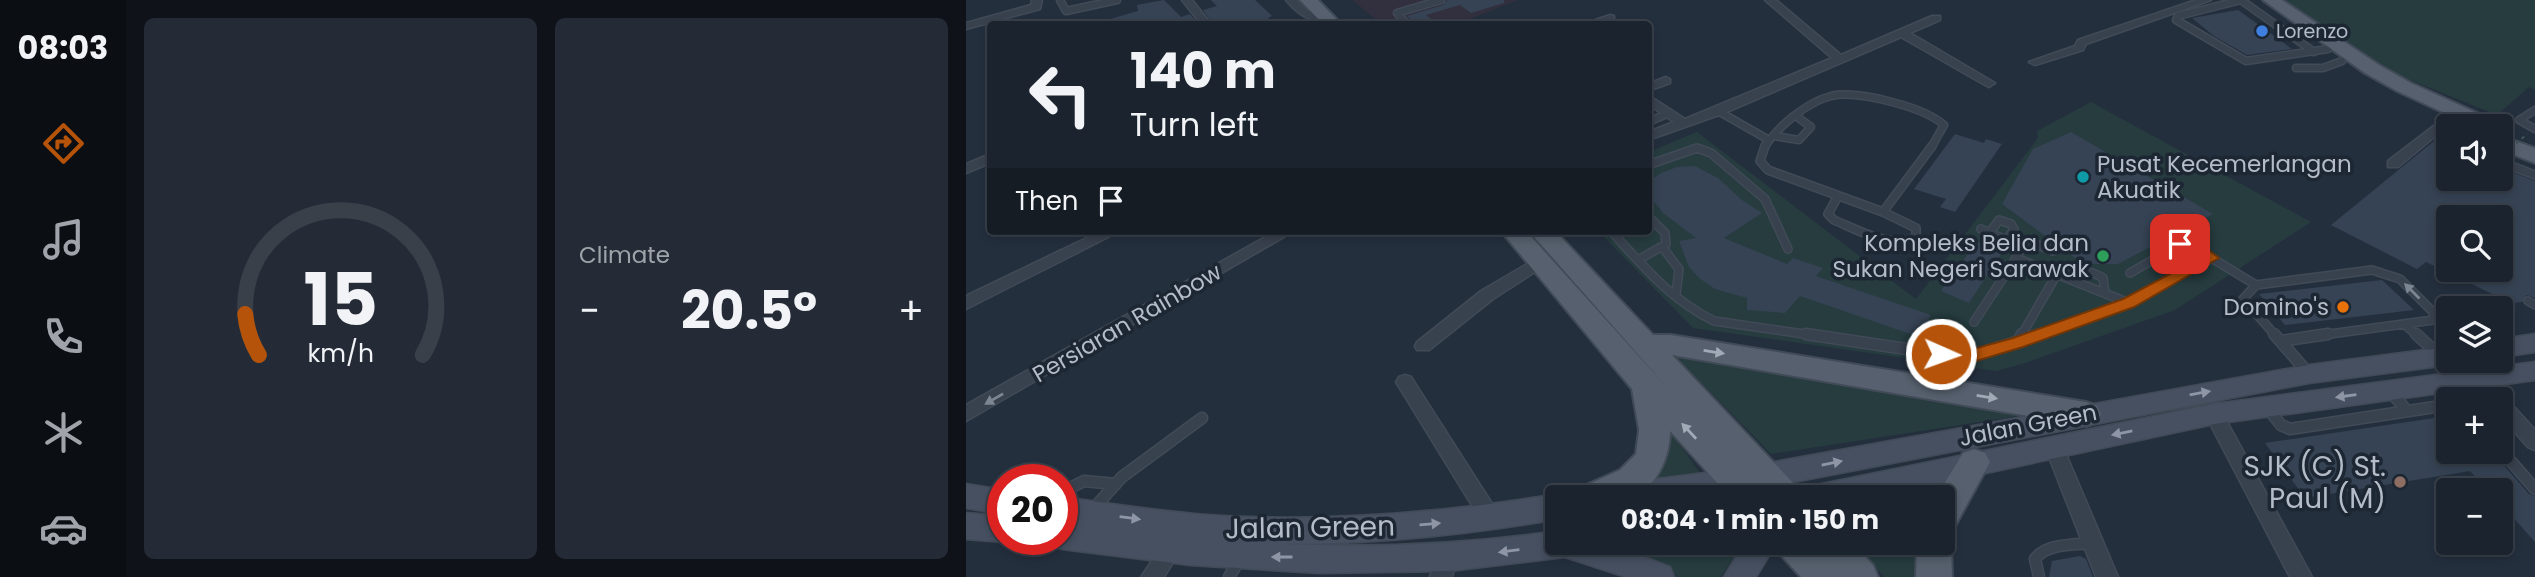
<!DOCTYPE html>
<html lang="en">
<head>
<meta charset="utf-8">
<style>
  :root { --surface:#1b232e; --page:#242b36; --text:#f1f3f6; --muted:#a0a4aa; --line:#39404a; --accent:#b45309 }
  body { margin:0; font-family:Poppins,sans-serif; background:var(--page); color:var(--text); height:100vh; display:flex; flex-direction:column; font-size:26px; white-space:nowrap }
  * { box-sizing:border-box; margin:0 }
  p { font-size:23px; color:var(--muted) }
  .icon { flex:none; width:38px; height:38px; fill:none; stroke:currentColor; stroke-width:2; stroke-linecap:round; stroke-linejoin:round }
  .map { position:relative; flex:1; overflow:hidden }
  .drawer { display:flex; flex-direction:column; gap:18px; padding:18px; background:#0f1319; width:840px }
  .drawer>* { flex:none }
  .hud { position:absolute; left:21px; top:21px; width:665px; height:214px; border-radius:7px; box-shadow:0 4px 10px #0003,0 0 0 2px var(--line); background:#1b232e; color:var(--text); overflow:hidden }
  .controls { position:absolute; left:1470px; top:114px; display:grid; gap:14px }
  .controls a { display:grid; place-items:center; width:77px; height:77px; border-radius:7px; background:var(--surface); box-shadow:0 4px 10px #0003,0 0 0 2px var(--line); font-size:35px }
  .speed { position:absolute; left:21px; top:464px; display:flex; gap:14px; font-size:35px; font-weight:700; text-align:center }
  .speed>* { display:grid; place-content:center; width:91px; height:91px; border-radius:50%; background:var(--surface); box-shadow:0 4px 10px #0003,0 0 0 2px var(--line); line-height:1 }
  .speed .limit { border:10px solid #d22; background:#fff; color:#111 }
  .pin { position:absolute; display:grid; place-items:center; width:60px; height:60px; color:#fff; margin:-30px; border-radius:14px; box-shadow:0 4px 10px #0006 }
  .me { position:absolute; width:77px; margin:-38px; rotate:92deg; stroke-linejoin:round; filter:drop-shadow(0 0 5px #0008) }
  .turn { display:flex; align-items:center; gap:24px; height:147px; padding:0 28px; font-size:32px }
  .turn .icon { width:91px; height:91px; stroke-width:2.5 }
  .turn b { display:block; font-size:49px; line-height:60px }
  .then { display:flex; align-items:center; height:66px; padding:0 28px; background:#0003; gap:14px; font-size:26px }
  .big { font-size:52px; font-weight:700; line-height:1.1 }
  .drawer .tile { flex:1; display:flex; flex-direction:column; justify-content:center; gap:10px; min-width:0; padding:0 24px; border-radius:10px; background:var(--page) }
  .drawer .dial { align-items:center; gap:0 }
  .dial svg { height:182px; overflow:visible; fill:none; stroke:var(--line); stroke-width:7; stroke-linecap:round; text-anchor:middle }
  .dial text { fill:var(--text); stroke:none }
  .heat { display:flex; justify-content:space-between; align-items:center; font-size:38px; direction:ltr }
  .drawer .tiles { flex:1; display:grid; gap:18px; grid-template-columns:repeat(2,1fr) }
  .trip { position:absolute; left:579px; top:485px; width:410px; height:70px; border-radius:7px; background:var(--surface); box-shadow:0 4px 10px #0003,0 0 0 2px var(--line); font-weight:700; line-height:70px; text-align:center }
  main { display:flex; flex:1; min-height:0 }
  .tabs { display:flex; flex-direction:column; width:126px; justify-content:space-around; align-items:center; background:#0b0e12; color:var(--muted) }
  .tabs .icon { width:49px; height:49px }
  .tabs .selected { color:var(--accent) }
  .tabs b { font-size:32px; color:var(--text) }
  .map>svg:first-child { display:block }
  .medical { fill:#32303f }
  .green { fill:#263c3f }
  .building { fill:#364354; fill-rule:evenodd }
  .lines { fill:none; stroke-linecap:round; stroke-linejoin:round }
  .service-far2-casing { stroke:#414a57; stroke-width:9 }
  .service-far1-casing { stroke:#414a57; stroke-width:10 }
  .service-casing { stroke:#414a57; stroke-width:13 }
  .minor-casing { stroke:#414a57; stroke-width:3 }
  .secondary-casing { stroke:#414a57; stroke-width:3 }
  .primary-casing { stroke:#414a57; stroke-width:4 }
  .service-far2 { stroke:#38414e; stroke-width:6 }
  .service-far1 { stroke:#38414e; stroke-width:7 }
  .service { stroke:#38414e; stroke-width:10 }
  .minor { fill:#38414e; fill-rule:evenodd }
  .secondary { fill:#465061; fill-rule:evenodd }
  .primary { fill:#56606e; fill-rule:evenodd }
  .path-bridge-far1 { stroke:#3f5557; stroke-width:2; stroke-dasharray:3.5 3.5; stroke-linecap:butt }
  .path-bridge { stroke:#3f5557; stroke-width:2.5; stroke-dasharray:5 5; stroke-linecap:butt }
  .oneway { fill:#7c8592 }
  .oneway2 { fill:#a1aab7 }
  .oneway3 { fill:#8e96a5 }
  .route { fill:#b45309; stroke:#753606; stroke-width:2 }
  .shop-dot { fill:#3f7fe0; stroke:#1d2633; stroke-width:2.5 }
  .culture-dot { fill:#0f9aa8; stroke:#1d2633; stroke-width:2.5 }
  .leisure-dot { fill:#2e9e5b; stroke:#1d2633; stroke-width:2.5 }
  .food-dot { fill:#e8710a; stroke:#1d2633; stroke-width:2.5 }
  .education-dot { fill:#8d6e63; stroke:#1d2633; stroke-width:2.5 }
  .labels { text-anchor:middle; stroke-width:7; stroke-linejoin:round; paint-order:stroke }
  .far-poi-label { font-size:19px; fill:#b4bcc9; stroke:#1d2633; text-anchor:start }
  .poi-label { font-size:23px; fill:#b4bcc9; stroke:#1d2633; text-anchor:end }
  .street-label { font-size:23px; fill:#b4bcc9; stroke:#1d2633 }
  .near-poi-label { font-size:28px; fill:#b4bcc9; stroke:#1d2633; text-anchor:end }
  .near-street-label { font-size:28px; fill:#b4bcc9; stroke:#1d2633 }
</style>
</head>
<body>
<main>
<nav class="tabs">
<b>08:03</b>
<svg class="icon selected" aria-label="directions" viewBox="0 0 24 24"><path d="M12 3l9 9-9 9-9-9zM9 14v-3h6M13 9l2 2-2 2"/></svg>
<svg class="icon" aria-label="music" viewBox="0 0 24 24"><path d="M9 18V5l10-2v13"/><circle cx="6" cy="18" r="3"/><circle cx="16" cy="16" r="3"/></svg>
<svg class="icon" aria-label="phone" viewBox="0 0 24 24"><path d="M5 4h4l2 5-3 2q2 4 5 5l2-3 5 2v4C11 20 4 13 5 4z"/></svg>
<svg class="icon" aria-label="climate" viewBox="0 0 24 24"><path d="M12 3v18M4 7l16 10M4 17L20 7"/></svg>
<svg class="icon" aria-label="car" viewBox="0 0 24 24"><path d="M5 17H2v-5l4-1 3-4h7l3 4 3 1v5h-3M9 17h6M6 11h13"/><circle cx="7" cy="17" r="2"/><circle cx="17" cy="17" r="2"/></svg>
</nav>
<section class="drawer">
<div class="tiles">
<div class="tile dial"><svg viewBox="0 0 100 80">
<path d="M14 69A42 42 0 1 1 86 69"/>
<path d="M14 69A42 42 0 0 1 8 51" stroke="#b45309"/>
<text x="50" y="56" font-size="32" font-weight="700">15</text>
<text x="50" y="72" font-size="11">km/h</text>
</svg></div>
<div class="tile"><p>Climate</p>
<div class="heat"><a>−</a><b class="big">20.5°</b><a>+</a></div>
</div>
</div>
</section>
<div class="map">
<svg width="1569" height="577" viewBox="0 0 1569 577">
  <rect width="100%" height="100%" fill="#242f3e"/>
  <path class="medical" d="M387,0H552L491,24H415Z"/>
  <path class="green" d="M1313,0H1569V90L1563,87L1531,115L1434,76Z
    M1125,102L1345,222L1209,310L1056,364L1030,371L727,328L632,231H682L683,152L731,132L950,299L1072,138L1071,131Z
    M709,356L1066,414L805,454Z
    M702,428L734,473L679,481Z
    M767,542L772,551L755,577H711L701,564L654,549L693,543Z
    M887,543H952L949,551L955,577H918Z"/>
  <path class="building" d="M198,0L215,17L224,14L232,24H138L137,21L172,11L171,5Z
    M245,0H289L306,16L302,18L307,24H247L237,10L251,6Z
    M481,0H538V3L505,13L494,5L460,15L471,24H449L441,16L477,5Z
    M1272,10L1326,49L1281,55L1248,36L1226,18Z
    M1105,132L1247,214L1152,264H1122L1109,258L1036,204L1067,149Z
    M989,134L1018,143L1020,139L1036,144L989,212L974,207L980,199L948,189Z
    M1468,141L1474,144L1476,151H1482V178H1535V168L1569,181V298L1561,295L1556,302L1545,303L1460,262L1451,269L1365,225ZM1482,217H1535V270H1482Z
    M729,166L752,178L776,200L796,213L758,238L821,264L827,258L857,268L850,276L965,315L953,337L834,296L819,313L781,310V298L749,289L733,278L723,267L713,241L730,238L697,213L682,194V182L695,173L711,167Z
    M1011,242L1037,251L1003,303L975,291Z
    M1416,280L1448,310L1319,325L1293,294Z
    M1482,416V452H1526L1563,494L1569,496V542L1535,504V490H1521L1504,471L1339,498L1299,443Z
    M1114,556L1120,559L1127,577H1083L1086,561Z"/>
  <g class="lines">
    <g class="service-far2-casing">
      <path id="service-far2" d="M94,0L100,11L151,0
        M1275,0L1212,16L1210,20L1280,61L1362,49
        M1275,0L1348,52
        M439,22L431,13L475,0
        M1330,68H1357L1376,61
        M1569,110L1553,120L1569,129
        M752,111L803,140
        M682,122L703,113
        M808,136L833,140L845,127L830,116
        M1479,146L1482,142
        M798,148C811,127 841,102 865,96C892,90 958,107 978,125L965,148"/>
    </g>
    <g class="service-far1-casing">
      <path id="service-far1" d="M799,146L794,161L802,170L917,212L966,146
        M1535,162L1569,175
        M682,165L731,148L745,153L799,199L822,249
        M872,196L862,214L868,220C892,230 924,249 950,237V228L917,212
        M1015,229L1056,247L1050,258
        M645,231C676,265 706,301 748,321L852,336
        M1024,232L1033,220L1045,224L1048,229L1041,239
        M1056,247L1064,242L1087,251
        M697,248L713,269L710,295
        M672,260L700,244L699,233L682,216
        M1164,273L1214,244L1229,248L1290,285
        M1562,301L1569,305
        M1008,322L1050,258L1163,303
        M1438,324L1452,336
        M1055,336L1091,274C1108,269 1121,268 1137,278L1139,293
        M1070,336L1163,303L1246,258
        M1310,336L1277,299L1290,285L1406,270L1434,279L1467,312V320L1349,336"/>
    </g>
    <g class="service-casing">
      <path id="service" d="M840,334L1000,358L1075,334
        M1308,334L1343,374
        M1450,334L1472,354
        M1315,341L1362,334
        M1051,343L1056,334
        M1425,392L1441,411
        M1303,410L1315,425L1324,429L1482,405
        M1535,450L1569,489
        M96,492L118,481L150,484
        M128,508L156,477L236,418
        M263,577L274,559
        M1073,577L1069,559C1080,543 1109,545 1127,543"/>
    </g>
    <g class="minor-casing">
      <path id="minor" d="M66,0H76L74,9L0,29V23L65,5Z
        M216,0H226L245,24H235Z
        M320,0H331L342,11L362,16C346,26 330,12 320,0Z
        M799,0H810L875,55L966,16H974V20L944,33L1029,83L1023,87L1019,85L935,37L756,114L682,140V132L708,122L682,104V95L719,119L866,58Z
        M1230,0H1245L1120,44L1117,50L1069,65L1063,62L1109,46L1112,40Z
        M644,15L648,16V20L633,24H618Z
        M330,21H365L370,24H325Z
        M700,77L704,79V83L682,91V84Z
        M1482,115L1488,119L1486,122L1432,167H1422V161Z
        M24,154V163L0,173V164Z
        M135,231H154L0,309V296Z
        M310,231H328L0,421V405Z
        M573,257L581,262L578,266L527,299L463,350H451L449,346L451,342L515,291Z
        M1511,371L1517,373L1569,430V450L1562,447L1535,417V399H1519L1502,378L1505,373Z
        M439,375L445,377L532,513L535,519L532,525L525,528L518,525L430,382L433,377Z
        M1248,407L1254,409L1346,577H1324L1239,414L1242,409Z
        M1088,439L1095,442L1097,447L1152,577H1130L1079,447L1081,442Z
        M204,542L211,544L214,551L198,577H175L197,544Z
        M481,548L488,551L491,558L486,577H464L474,551Z"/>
    </g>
    <g class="secondary-casing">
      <path id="secondary" d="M1569,334V352L1535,357V339Z
        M1482,347V360H1492L1482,365L1343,383L770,493L738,497H630L634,488L644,485L770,469L1343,365Z
        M1569,362V380L1248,424L908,497H837L841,488L851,485L1248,404Z
        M0,484L37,490V514L0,508Z
        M592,494L602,497H592V519C500,535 409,544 317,544C409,548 500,544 592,531V542H639L704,567L708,577H660L599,557L483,571L354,573L224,565L96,549L85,545L83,539H96V523L141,529L96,523V497C149,504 202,513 256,516C369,522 481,512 592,494Z
        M0,513L37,516V539H45L37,542L0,539Z
        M779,542H811L790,577H758Z"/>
    </g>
    <g class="primary-casing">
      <path id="primary" d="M334,0H352L375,24H357Z
        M1297,0H1316L1413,65L1445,83L1531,122L1534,126H1507L1431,91L1399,73Z
        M1535,136L1569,148V163L1535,150Z
        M535,231H560L706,393L563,231H589L687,335H705L1120,402L1131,406L1135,414L1131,422L1120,426L706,355L831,487L836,497H764L704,431C704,456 691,491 662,497C647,500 627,497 611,497L616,487L654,470L670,454L673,430L666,389Z
        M1008,449L1019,453L1024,462L988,528L980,531L985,542L986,577H950L951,542H976V497H970L997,453Z
        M808,542H885L907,565L912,577H835L813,553Z"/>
    </g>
    <use href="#service-far2" class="service-far2"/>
    <use href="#service-far1" class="service-far1"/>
    <use href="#service" class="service"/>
    <use href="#minor" class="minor"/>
    <use href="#secondary" class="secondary"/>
    <use href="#primary" class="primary"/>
    <path class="path-bridge-far1" d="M1545,148L1561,134"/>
    <path class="path-bridge" d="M1535,157L1547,146"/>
  </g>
  <defs><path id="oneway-solid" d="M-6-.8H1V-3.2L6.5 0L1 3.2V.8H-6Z" transform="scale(1.75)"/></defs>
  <g class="oneway">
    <use href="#oneway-solid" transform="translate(1446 291) rotate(-135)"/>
    <use href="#oneway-solid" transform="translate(28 399) rotate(150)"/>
  </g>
  <g class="oneway2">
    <use href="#oneway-solid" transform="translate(748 352) rotate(9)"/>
    <use href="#oneway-solid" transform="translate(1021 397) rotate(9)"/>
    <use href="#oneway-solid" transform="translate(723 431) rotate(-133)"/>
  </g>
  <g class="oneway3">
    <use href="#oneway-solid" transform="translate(1234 393) rotate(-10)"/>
    <use href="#oneway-solid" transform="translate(1380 396) rotate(172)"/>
    <use href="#oneway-solid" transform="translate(1156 433) rotate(169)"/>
    <use href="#oneway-solid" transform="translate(866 463) rotate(-11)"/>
    <use href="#oneway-solid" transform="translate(164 518) rotate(7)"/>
    <use href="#oneway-solid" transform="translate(464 524) rotate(-5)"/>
    <use href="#oneway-solid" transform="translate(543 551) rotate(173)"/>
    <use href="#oneway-solid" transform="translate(316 557) rotate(-180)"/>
  </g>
  <path class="route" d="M1214,239L1234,244L1253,258L1168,307L1057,347L1000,364L969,358L966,354L969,349L975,348L1000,351L1047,338L1157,299L1234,258L1208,247L1206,244Z"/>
  <circle class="shop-dot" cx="1296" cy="31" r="7"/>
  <circle class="culture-dot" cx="1117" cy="177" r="7"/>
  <circle class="leisure-dot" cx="1137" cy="256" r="7"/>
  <circle class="food-dot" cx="1377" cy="307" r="7"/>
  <circle class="education-dot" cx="1434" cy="482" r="7"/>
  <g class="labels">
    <g class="far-poi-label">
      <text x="1310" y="38">Lorenzo</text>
    </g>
    <g class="poi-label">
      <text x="1131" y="172" text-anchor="start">Pusat Kecemerlangan<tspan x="1131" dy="26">Akuatik</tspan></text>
      <text x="1123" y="251">Kompleks Belia dan<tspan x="1123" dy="26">Sukan Negeri Sarawak</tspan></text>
      <text x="1363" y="315">Domino's</text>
    </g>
    <g class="street-label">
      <text transform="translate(161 323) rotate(-30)" y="8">Persiaran Rainbow</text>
      <text transform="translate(1062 425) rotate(-11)" y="8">Jalan Green</text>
    </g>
    <g class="near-poi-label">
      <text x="1420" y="476">SJK (C) St.<tspan x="1420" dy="32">Paul (M)</tspan></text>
    </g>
    <g class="near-street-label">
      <text transform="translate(344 527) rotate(-1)" y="10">Jalan Green</text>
    </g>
  </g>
</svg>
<div class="controls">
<a><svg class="icon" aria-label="sound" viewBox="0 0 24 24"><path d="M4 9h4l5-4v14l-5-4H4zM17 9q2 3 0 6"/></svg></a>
<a><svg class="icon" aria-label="search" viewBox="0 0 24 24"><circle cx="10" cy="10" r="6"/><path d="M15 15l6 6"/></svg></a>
<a><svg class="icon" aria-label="layers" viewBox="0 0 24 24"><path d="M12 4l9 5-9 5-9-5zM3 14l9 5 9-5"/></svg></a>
<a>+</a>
<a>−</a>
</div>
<div class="speed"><div class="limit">20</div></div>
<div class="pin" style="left:1214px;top:244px;background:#d93025"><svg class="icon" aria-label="arrive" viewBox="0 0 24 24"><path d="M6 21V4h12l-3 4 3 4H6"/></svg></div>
<svg class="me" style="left:975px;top:354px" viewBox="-20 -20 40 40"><circle r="17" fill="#b45309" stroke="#fff" stroke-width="3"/><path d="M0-11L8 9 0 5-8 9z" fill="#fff"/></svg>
<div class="trip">08:04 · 1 min · 150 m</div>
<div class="hud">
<div class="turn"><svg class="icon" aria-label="left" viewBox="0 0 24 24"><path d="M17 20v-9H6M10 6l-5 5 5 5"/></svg><div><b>140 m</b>Turn left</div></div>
<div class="then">Then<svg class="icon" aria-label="arrive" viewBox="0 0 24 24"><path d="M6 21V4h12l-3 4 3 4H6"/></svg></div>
</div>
</div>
</main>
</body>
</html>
